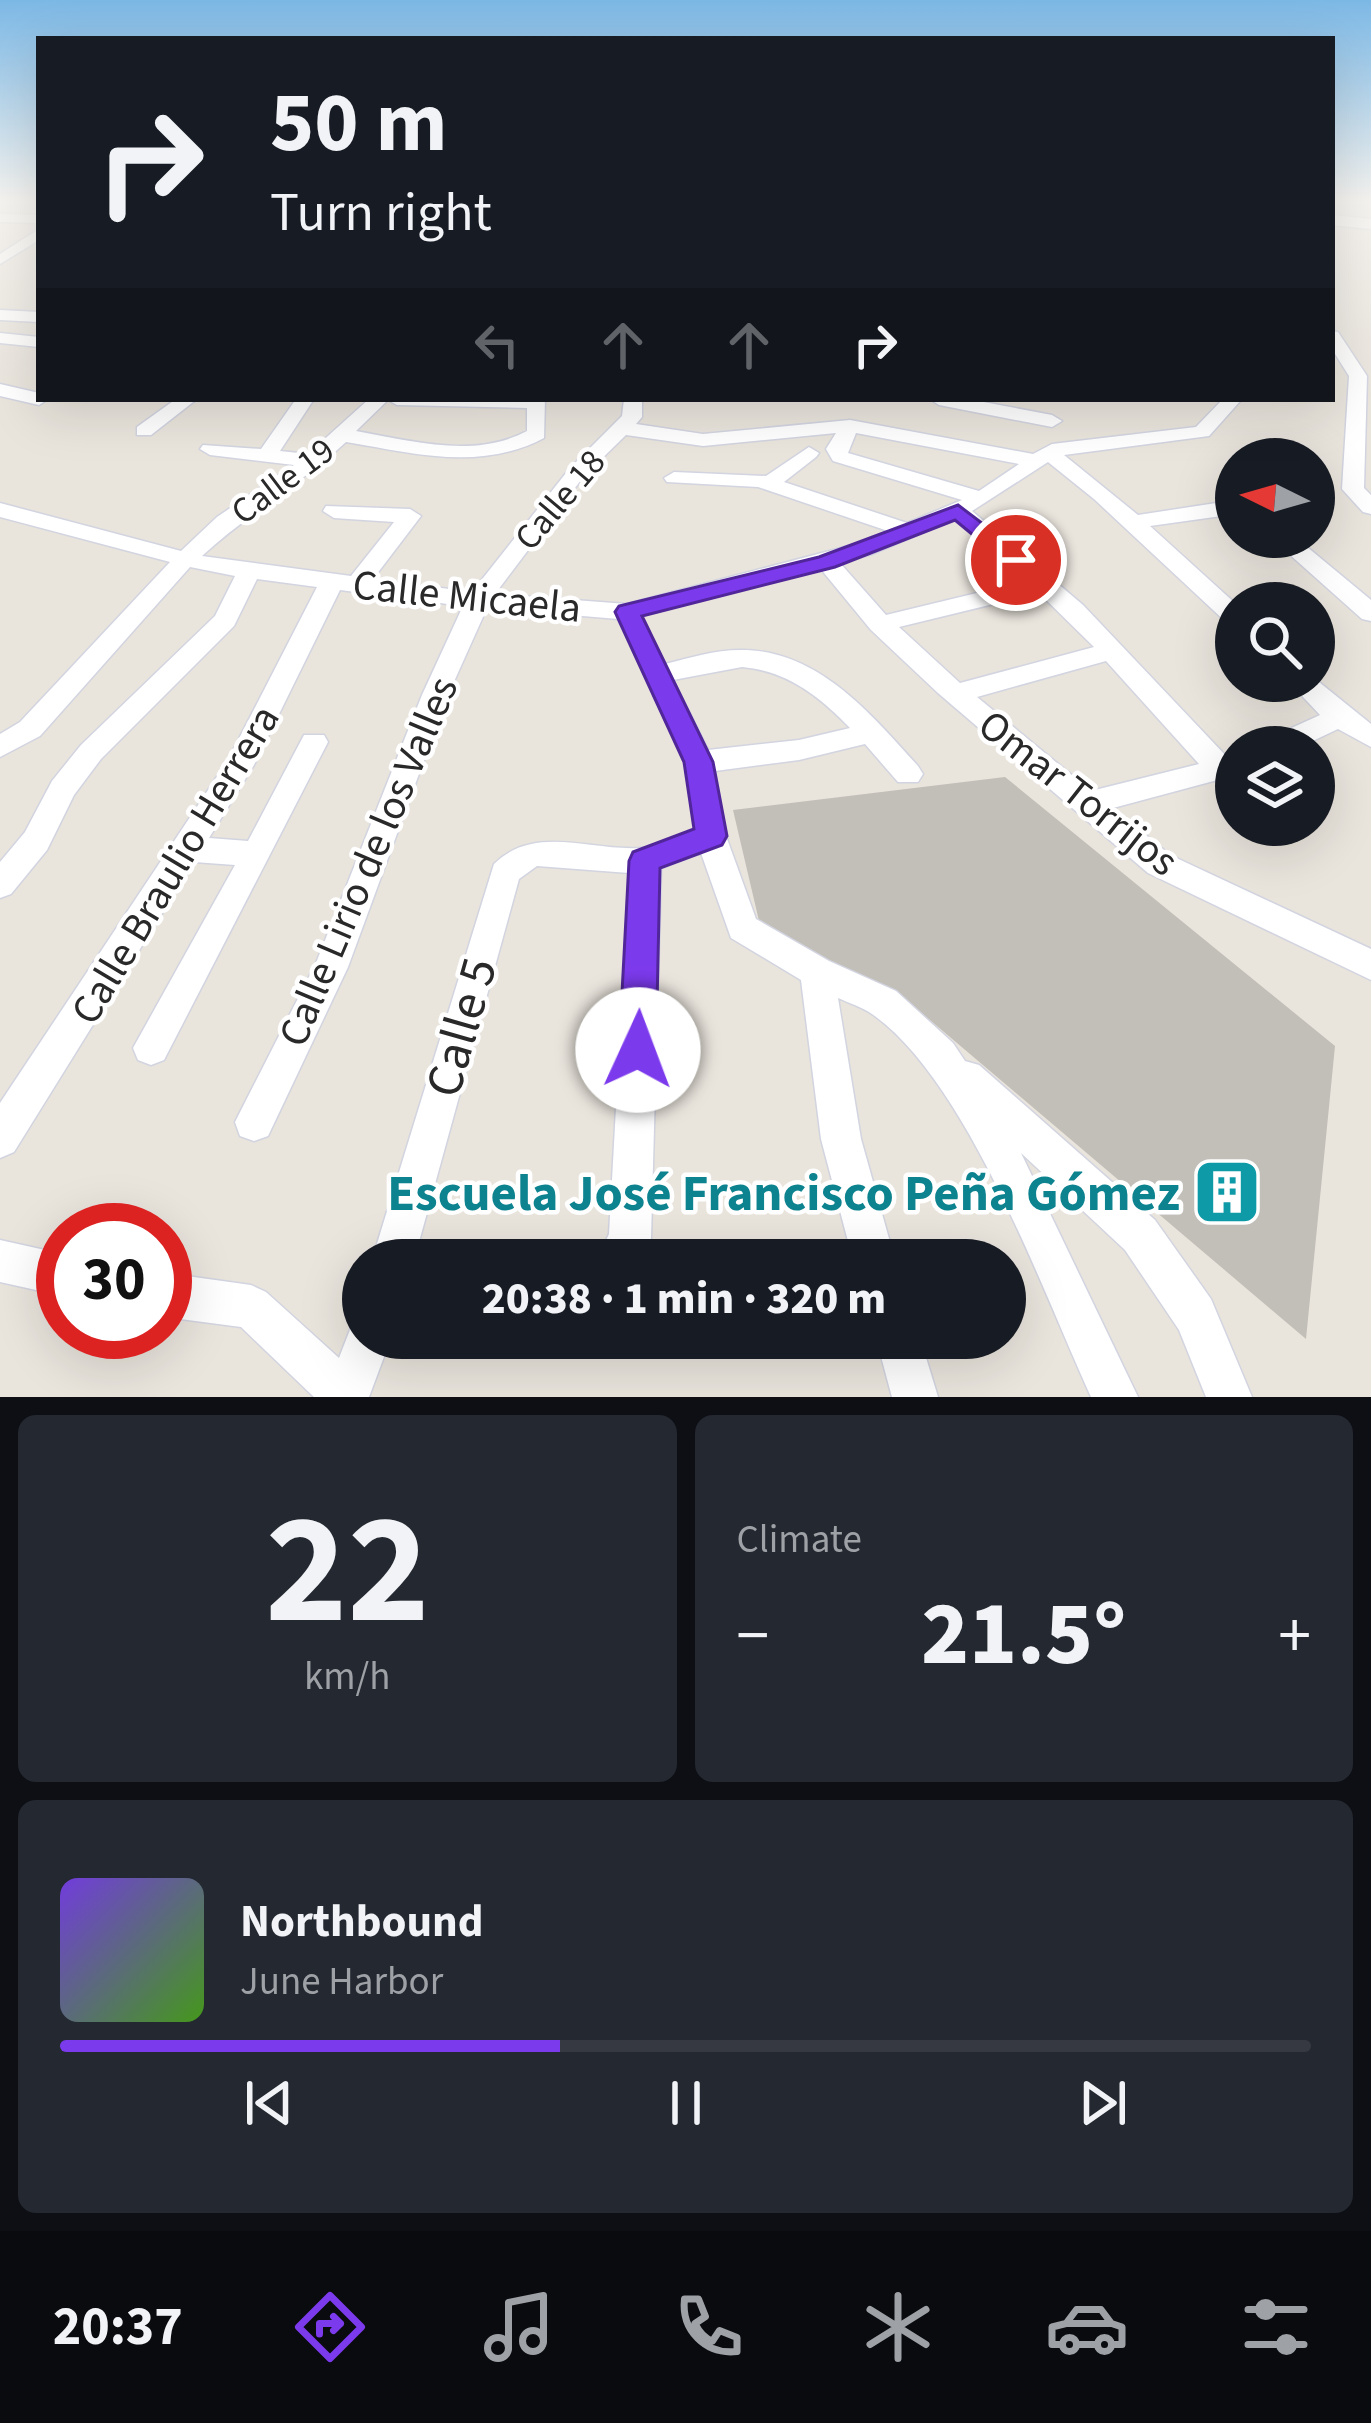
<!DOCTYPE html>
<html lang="en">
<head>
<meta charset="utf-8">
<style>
  :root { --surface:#171b24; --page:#242831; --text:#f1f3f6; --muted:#9ea1a6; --line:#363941; --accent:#7c3aed }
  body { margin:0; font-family:"Source Sans 3",sans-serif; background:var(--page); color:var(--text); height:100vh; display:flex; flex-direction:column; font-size:45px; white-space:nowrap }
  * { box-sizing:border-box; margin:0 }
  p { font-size:39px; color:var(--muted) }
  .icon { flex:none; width:66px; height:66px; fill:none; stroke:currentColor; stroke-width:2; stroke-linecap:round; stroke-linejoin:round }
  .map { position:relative; height:1397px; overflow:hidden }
  .details { display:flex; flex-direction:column; gap:18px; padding:18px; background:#0d0f14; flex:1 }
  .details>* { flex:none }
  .top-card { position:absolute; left:36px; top:36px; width:1299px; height:366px; border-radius:0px; box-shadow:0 12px 48px #0002; background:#171b24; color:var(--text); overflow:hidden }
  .needle { width:78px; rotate:275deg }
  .fabs { position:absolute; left:1215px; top:438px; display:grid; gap:24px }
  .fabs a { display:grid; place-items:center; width:120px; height:120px; border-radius:50%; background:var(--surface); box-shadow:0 12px 48px #0002; font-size:60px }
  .speed { position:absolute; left:36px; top:1203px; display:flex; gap:24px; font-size:60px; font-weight:700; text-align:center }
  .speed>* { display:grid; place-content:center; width:156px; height:156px; border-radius:50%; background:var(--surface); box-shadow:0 12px 48px #0002; line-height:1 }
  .speed .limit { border:18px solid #d22; background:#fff; color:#111 }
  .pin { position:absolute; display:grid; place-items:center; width:102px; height:102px; color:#fff; margin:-51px; border:6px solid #fff; border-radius:50%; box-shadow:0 3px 12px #0007 }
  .me { position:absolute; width:132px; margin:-66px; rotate:2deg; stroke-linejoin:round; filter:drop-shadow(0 0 9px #0008) }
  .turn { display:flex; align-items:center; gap:42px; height:252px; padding:0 36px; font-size:54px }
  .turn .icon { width:156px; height:156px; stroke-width:2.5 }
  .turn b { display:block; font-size:84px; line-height:102px }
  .lanes { display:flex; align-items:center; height:114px; padding:0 36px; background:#0003; justify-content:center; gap:60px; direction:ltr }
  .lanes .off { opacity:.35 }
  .big { font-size:90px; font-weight:800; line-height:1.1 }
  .details .widget { flex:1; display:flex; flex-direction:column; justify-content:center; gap:18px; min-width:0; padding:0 42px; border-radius:18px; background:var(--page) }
  .details .dial { align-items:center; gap:0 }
  .dial b { font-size:156px; line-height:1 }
  .song { display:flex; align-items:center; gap:36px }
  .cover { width:144px; height:144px; border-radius:18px; background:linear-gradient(135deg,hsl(260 70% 55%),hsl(100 70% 35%)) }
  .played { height:12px; border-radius:6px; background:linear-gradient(90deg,var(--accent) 40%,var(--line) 40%) }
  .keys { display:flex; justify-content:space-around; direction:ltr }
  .heat { display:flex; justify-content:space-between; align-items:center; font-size:66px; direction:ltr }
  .details .tiles { flex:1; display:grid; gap:18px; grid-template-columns:1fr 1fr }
  .widget:last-child { grid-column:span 2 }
  .trip { position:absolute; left:342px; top:1239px; width:684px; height:120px; border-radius:60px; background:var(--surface); box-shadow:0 12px 48px #0002; font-weight:800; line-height:120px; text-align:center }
  .dock { display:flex; height:192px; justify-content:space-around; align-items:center; background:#090b0e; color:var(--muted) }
  .dock .icon { width:84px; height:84px }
  .dock .current { color:var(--accent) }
  .dock b { font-size:54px; color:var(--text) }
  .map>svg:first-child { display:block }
  .building { fill:#c2beb8 }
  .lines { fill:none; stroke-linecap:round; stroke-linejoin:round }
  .minor-casing { stroke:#d2d4e0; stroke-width:3 }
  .tertiary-casing { stroke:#d2d4e0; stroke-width:3 }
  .minor { fill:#fff; fill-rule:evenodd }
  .tertiary { fill:#fff; fill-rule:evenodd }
  .route { fill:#7c3aed; stroke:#51269a; stroke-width:3 }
  .labels { text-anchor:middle; stroke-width:9; stroke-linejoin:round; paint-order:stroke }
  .far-street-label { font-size:36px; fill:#292929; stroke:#fff }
  .street-label { font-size:42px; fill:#292929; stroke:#fff }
  .near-street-label { font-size:51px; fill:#292929; stroke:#fff }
  .near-culture-label { font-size:51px; font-weight:bold; fill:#0d838f; stroke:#fff; text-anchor:end }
</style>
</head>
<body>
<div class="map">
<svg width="1371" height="1397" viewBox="0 0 1371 1397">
  <rect width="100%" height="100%" fill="#e9e4dc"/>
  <path class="building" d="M1005,777L1335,1046L1306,1339L911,1004L760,925L733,810Z"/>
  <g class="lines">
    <g class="minor-casing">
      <path id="minor" d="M0,214L39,215V223L0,222Z
        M39,229V240L0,264V254Z
        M0,310L39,312V322L0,320Z
        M1332,331L1338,332L1367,376L1364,488L1371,495V514L1363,512L1342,489L1349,376L1332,349Z
        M0,333L39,337V347L0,343Z
        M0,384L39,393V399H48L39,405L0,396Z
        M176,399H197L151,435H137V427Z
        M296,399H314L280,451L308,454L369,399H545L544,438C480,472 413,453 346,442C301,484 247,514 202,556L351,576L394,522L334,518L323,511L326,506L410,509L421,516L373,579L472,592L570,468L622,416L624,399H642V417L636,424L703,434L850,420L1033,454L1052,444L1196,427L1223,399H1242L1209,436L1064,455L1138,515L1236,500V514L1150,526L1236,604V625L1227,623L1094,499L1048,462L972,511L1083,605L1227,757H1236V775L1113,808L1170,855L1371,949V980L1148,873L938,693L871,630L820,568L641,616L665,664C689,658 715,650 740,650C817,649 871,714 918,766L923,774L918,782H898L865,744L799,760L715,771L726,836L756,919L829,961L896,991L953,1043L965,1061L979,1065L1155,1220L1211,1299L1252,1397H1206L1179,1330L1125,1250L1021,1153L1138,1397H1091C1042,1290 967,1080 872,1014C862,1007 849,1003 838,998L861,1139L895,1260H853L821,1139L801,980L731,938L701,853L661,868L651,1239L641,1260H597L609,1234L629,873L537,866L519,879L414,1260H372L494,864C535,824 589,851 640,848C658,847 678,836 695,829L685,762L618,619L487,608L448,695L348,967L268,1136L254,1141L240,1136L235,1122L316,963L422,695L463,606L340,590L254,765L209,838L248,841L304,735H324L328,742L164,1060L151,1065L138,1060L133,1048L235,865L194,862L14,1152L0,1158V1103L228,760L317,587L257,579L234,626L101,759L74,795L47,850L11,894L0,898V862L25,832L52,781L81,745L215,616L235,576L190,567L40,736L0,757V734L20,722L170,562L0,517V503L181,551L217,517L294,465L210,455L200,449L203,445L261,449ZM388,400L397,405L527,408V431C474,459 413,441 356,431ZM836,433L826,449L833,461L962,500L907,523L784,482L816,457L819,453L809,447L766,476L674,472L664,478L667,482L758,487L888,531L856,544L627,604L495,594L584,476L626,435L703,446ZM856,433L1019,464L979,491L848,453ZM954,519L1026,581L886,615L840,563L872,554ZM1039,593L1094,647L960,683L899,627ZM1106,661L1199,764L1091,791L977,697ZM742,667C787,671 819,696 850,728L799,740L708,750L673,680Z
        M930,399H968L1052,415L1062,421L1052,427L939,405Z
        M1270,537H1295L1371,600V621L1362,619Z
        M1314,678L1371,724V747L1338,729L1300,747H1261L1265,740L1320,715L1288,681Z
        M0,1240L63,1254V1296L0,1282Z
        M165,1273L251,1285L266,1292L339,1358L353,1322L363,1318V1338H391L369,1397H314L241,1327L165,1317Z
        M876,1338H920L938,1397H892Z"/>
    </g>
    <g class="tertiary-casing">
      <path id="tertiary" d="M1332,215L1371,219V229L1332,225Z"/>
    </g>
    <use href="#minor" class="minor"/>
    <use href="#tertiary" class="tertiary"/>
  </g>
  <linearGradient id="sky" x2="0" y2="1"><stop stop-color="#7cb8e5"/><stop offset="0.51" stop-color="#f5f3ef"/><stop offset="1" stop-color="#f5f3ef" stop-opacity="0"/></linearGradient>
  <rect width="1371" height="395" fill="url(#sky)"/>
  <path class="route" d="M958,505L1024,555V564H1008L955,520L835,567L642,616L713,762L727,836L722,845L660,868L656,1050L651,1063L638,1068L624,1063L619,1050L629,861L633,852L694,829L684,762L615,612L619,606L819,557Z"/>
  <defs>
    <g id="building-square" transform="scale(3.45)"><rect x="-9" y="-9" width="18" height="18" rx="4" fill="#0f9aa8" stroke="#fff"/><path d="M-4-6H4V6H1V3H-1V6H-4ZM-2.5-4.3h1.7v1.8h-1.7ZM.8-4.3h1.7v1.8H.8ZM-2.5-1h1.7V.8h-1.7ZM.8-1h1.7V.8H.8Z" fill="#fff"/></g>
  </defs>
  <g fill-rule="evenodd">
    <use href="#building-square" x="1227" y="1192"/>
  </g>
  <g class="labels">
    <g class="far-street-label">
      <text transform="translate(282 480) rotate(-37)" y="13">Calle 19</text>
      <text transform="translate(559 499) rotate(-50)" y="13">Calle 18</text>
    </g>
    <g class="street-label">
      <text transform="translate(467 595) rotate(6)" y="15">Calle Micaela</text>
      <text transform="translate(1079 792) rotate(38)" y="15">Omar Torrijos</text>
      <text transform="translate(367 861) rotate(-67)" y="15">Calle Lirio de los Valles</text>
      <text transform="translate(174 864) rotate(-59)" y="15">Calle Braulio Herrera</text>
    </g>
    <g class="near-street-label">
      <text transform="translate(460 1027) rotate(-74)" y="18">Calle 5</text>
    </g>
    <g class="near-culture-label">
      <text x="1180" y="1210">Escuela José Francisco Peña Gómez</text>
    </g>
  </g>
</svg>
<div class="fabs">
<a><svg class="needle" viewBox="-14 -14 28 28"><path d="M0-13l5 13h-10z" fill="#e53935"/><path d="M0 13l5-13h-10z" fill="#9ea1a6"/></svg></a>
<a><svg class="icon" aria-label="search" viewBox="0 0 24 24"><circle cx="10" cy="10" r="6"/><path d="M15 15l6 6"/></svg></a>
<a><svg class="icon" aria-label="layers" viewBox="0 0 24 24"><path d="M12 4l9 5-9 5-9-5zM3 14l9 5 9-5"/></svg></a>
</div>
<div class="speed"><div class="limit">30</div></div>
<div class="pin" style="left:1016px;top:560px;background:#d93025"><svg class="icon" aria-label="arrive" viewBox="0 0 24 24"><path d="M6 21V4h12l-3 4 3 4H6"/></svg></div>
<svg class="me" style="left:638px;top:1050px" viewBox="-20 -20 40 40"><circle r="19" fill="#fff"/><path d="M0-13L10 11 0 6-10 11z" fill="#7c3aed"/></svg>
<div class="trip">20:38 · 1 min · 320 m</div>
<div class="top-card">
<div class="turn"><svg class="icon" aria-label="right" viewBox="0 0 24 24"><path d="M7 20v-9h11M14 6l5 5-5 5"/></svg><div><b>50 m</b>Turn right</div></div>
<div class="lanes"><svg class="icon off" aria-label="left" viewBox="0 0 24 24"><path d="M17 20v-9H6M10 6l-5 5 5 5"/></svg><svg class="icon off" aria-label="ahead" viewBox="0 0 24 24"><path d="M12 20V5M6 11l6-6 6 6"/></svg><svg class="icon off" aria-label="ahead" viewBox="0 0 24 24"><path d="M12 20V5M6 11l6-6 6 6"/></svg><svg class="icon" aria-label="right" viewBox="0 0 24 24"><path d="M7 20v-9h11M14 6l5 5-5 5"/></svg></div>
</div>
</div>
<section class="details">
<div class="tiles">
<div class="widget dial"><b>22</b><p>km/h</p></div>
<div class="widget"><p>Climate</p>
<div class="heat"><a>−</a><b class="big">21.5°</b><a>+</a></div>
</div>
<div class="widget">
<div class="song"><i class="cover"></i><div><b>Northbound</b><p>June Harbor</p></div></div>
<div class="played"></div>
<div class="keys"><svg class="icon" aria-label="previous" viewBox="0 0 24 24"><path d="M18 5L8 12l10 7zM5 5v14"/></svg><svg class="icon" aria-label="pause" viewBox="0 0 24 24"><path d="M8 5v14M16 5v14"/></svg><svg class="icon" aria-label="next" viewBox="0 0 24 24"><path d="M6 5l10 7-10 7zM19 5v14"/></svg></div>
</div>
</div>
</section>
<nav class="dock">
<b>20:37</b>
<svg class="icon current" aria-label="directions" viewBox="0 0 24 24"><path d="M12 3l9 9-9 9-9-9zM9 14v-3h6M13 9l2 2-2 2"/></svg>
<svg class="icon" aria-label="music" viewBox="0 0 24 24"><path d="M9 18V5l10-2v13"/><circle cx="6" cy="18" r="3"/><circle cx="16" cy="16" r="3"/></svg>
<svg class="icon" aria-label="phone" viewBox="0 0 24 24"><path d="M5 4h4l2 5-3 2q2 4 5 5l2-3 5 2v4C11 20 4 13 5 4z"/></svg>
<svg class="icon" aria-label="climate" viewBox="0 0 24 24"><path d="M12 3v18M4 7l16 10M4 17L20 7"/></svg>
<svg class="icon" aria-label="car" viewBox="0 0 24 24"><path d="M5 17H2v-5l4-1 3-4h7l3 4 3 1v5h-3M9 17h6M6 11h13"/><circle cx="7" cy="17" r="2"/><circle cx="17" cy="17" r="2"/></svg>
<svg class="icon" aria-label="filters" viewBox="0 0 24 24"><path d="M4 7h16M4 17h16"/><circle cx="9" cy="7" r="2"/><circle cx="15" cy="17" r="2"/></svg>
</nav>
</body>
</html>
